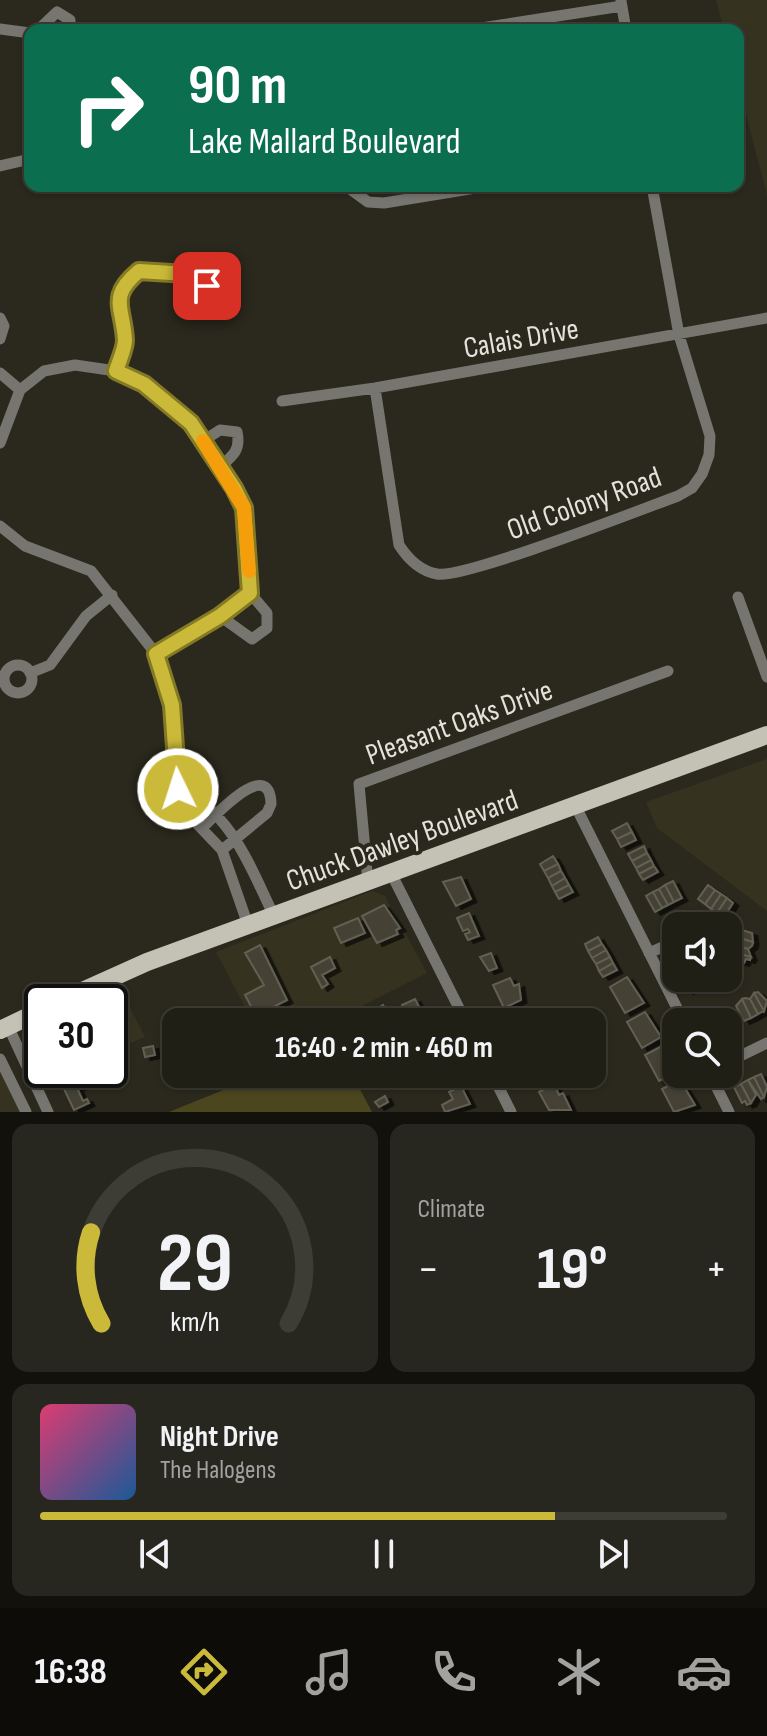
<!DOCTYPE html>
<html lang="en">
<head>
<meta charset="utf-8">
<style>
  :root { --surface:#201f16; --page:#28271f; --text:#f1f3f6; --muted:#a2a2a1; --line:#3d3d35; --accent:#cbba39 }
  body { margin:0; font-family:"Sofia Sans Condensed",sans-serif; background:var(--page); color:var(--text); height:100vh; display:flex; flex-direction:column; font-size:30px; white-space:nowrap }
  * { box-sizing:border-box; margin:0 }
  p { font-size:26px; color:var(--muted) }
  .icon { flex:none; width:44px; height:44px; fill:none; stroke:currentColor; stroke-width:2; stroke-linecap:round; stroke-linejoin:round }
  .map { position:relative; height:1112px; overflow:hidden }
  .side { display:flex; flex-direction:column; gap:12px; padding:12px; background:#12110c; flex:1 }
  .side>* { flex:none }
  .banner { position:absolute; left:24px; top:24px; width:720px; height:168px; border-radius:16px; box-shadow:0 2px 6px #0004,0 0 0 2px var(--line); background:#0b6e4f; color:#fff; overflow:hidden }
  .fabs { position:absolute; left:662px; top:912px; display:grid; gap:16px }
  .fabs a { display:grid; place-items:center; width:80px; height:80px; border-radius:16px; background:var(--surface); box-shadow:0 2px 6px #0004,0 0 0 2px var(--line); font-size:40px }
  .speed { position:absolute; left:24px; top:984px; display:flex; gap:16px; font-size:40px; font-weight:700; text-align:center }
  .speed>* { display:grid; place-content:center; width:104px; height:104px; border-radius:50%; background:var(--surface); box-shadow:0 2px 6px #0004,0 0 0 2px var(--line); line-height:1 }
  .speed .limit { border:4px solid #111; border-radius:12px; background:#fff; color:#111 }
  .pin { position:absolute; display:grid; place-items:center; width:68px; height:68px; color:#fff; margin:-34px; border-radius:16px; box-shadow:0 4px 12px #0006 }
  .me { position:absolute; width:88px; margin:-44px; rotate:356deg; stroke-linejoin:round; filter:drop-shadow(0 0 6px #0008) }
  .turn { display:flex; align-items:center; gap:28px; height:168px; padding:0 32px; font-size:36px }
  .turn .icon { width:104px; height:104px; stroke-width:2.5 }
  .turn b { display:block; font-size:56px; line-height:68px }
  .big { font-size:60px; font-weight:700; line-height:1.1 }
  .side .tile { flex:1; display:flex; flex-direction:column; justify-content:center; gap:12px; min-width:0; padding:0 28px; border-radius:16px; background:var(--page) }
  .side .dial { align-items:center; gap:0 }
  .dial svg { height:208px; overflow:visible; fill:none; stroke:var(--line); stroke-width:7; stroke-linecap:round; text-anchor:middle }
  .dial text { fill:var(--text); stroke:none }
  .song { display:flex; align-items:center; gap:24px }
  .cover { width:96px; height:96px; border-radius:12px; background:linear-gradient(135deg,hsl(340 70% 55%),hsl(210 70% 35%)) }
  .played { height:8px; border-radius:4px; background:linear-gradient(90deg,var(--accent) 75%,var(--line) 75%) }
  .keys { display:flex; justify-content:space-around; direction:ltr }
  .heat { display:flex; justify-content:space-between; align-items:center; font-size:44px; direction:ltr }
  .side .tiles { flex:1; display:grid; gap:12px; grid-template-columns:1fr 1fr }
  .tile:last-child { grid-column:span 2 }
  .trip { position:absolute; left:162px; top:1008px; width:444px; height:80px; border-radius:16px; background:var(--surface); box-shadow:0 2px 6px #0004,0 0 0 2px var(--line); font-weight:700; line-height:80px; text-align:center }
  .tab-bar { display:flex; height:128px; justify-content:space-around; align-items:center; background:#0d0c09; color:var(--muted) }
  .tab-bar .icon { width:56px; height:56px }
  .tab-bar .active { color:var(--accent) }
  .tab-bar b { font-size:36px; color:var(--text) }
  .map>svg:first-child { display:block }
  .built { fill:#353220 }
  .green { fill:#4b461e }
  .building { fill:#444236; stroke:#626053; stroke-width:2; filter:url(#shadow) }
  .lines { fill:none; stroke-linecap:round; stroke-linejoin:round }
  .street { stroke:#76756f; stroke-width:11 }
  .primary { stroke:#c3c2b5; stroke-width:18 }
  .route-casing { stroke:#847925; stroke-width:20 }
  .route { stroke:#cbba39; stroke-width:14 }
  .slow { stroke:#f59e0b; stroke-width:14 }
  .labels { text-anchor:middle; stroke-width:8; stroke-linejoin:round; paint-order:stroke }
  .street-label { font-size:30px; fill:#e4e3db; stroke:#2b291d }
</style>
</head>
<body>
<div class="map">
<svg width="767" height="1112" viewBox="0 0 767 1112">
  <defs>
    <filter id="shadow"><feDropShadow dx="5.5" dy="3" stdDeviation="0" flood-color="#0009"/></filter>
  </defs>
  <rect width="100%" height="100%" fill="#2b291d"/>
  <path class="built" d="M716,0H767V195L738,84V30H724Z
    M767,759V911L657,828L646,802Z
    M372,891L385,896L427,973L330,1022H253L216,952Z
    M121,990L145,1037L110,1052V1002H98Z
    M0,1066L22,1112H0Z"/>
  <path class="green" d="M263,1074H352L372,1112H169Z"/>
  <path class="building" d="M627,823L632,832L617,839L612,831Z
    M632,832L636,840L621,847L617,839Z
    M644,846L647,853L632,861L628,854Z
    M647,853L651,860L636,868L632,861Z
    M553,856L558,864L544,871L540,864Z
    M651,860L654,866L639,874L636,868Z
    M558,864L561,871L548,878L544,871Z
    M654,866L658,872L643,880L639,874Z
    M561,871L565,878L552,886L548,878Z
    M461,877L471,899L456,906L443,882Z
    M565,878L569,885L555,892L552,886Z
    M673,881L682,898L674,902L665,885Z
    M569,885L573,892L559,899L555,892Z
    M665,885L674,902L668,905L659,889Z
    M708,885L715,890L705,904L698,899Z
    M659,889L668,905L662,908L653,892Z
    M715,890L721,894L711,909L705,904Z
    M653,892L662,908L655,912L646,896Z
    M721,894L727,898L717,913L711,909Z
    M727,898L733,903L724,917L717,913Z
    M384,905L400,928L396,930L398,934L377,943L362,916Z
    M469,913L479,936L468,940L465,934L470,932L468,929L463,931L457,918Z
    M358,918L365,933L341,943L334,928Z
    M735,928L752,933L753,942L733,936Z
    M733,936L753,942L752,946L748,949L731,944Z
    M598,937L602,944L588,951L585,944Z
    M602,944L606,950L592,958L588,951Z
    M731,944L748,949L751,957L729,951Z
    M260,945L287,1000L256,1016L245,995L264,985L245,953Z
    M606,950L610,957L596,964L592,958Z
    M729,951L751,957L750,960L746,959L744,963L728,958Z
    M491,953L497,968L489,971L480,957Z
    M330,957L335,968L322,975L328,984L322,988L311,967Z
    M610,957L613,963L599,971L596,964Z
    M613,963L617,970L603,977L599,971Z
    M627,977L644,1003L625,1013L610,987Z
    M510,978L514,986L519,984L521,1000L504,1008L493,985Z
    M681,978H691L695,987L688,991Z
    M691,978H700L703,984L695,987Z
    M758,992L767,1001L764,1011L754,993Z
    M754,993L764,1011L758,1014L750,999Z
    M745,998L750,999L758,1014L751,1018L742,999Z
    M415,999L427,1022H411L402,1005Z
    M742,999L751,1018L744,1021L736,1006Z
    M383,1005L392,1021L389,1022H381L374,1011Z
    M723,1008L728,1010L736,1025L729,1029L720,1010Z
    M531,1010L537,1022H511L510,1020Z
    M720,1010L726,1022H718L715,1017Z
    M645,1012L661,1037L642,1048L627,1022Z
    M153,1046L155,1055L145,1057L143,1048Z
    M662,1046L676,1072L659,1081L645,1055Z
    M58,1070H78L79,1072L62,1079Z
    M761,1074L767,1087L764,1097L754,1077Z
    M754,1077L764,1097L761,1099L748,1080Z
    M680,1080L695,1105L674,1112L662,1089Z
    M748,1080L756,1095L751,1103L741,1084Z
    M80,1081L82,1086L77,1088L83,1101L87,1099L89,1103L74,1110L64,1089Z
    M554,1084L559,1095L563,1093L571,1110H549L539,1092Z
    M741,1084L751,1103L747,1105L745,1101L742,1103L734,1087Z
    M461,1086L470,1104L445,1112L442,1105L453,1099L449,1092Z
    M385,1096L388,1102L379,1107L375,1102Z"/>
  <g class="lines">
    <path class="street" d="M621,1L626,30
      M0,29L30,33
      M38,30L57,12L70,20V30
      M468,30L622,6
      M0,166L30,159
      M346,186L368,202L384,203L488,186
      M187 273a14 14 0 1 1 28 0a14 14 0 1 1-28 0Z
      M0,318L4,326L0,339
      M116,371C119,361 125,349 124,340C123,306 108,297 139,271L187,274
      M0,373L20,390
      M375,388L399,545C408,559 420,571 437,574C464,579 640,510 678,496L692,488L702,474L709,455L710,436L679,335L652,186
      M282,401L375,388L767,318
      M203,441L220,430L237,432C241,450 233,456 220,467
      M0,443L20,390L44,371L75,365L116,371L144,384L191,423L244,508L250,593L220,616L156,654
      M0,526L25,546L91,571L156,654L172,705L181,807L222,850L248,925
      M738,597L767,677
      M220,616L252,639L267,628V613L250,593
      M4 679a14 14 0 1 1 28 0a14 14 0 1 1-28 0Z
      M30,673L50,665L86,616L112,595
      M178,789C231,810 251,869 274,916
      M575,805L684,1022
      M203,827C214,817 270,755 271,804L267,813L222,850
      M392,875L466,1022
      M368,883L359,784L668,671
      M649,953L676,941
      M8,1026L48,1112
      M0,1059L26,1112
      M728,1062L767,1043
      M492,1074L511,1112
      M710,1074L729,1112"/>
    <path class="primary" d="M58,1002L147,962L767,735
      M0,1030L42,1010"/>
  </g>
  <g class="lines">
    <g class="route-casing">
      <path id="route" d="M178,789L172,705L156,654L220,616L250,593L244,508L234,488L191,423L144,384L116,371C119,361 125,349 125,340C123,306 108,297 139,271L187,274L196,286H207"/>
    </g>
    <use href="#route" class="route"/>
    <path class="slow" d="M203,441L244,508L249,571"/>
  </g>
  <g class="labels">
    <g class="street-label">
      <text transform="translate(521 338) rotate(-10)" y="10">Calais Drive</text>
      <text transform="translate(584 503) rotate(-20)" y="10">Old Colony Road</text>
      <text transform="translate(459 722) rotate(-20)" y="10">Pleasant Oaks Drive</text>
      <text transform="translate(402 840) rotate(-20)" y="10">Chuck Dawley Boulevard</text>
    </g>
  </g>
</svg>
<div class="fabs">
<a><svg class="icon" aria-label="sound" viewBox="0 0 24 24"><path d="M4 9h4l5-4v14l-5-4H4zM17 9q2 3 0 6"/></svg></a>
<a><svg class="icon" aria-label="search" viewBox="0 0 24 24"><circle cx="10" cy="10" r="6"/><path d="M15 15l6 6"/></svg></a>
</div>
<div class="speed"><div class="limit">30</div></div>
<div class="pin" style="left:207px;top:286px;background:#d93025"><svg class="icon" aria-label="arrive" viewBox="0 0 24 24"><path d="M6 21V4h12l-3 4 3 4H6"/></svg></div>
<svg class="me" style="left:178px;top:789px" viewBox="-20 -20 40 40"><circle r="17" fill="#cbba39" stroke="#fff" stroke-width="3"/><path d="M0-11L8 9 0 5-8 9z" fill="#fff"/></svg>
<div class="trip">16:40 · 2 min · 460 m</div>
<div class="banner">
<div class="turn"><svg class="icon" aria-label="right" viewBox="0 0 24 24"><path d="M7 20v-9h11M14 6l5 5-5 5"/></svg><div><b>90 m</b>Lake Mallard Boulevard</div></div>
</div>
</div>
<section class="side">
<div class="tiles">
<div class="tile dial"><svg viewBox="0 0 100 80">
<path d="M14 69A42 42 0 1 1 86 69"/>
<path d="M14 69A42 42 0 0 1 10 34" stroke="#cbba39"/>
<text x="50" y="56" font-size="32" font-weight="700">29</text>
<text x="50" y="72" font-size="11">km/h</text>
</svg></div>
<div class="tile"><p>Climate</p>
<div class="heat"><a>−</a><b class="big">19°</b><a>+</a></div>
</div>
<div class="tile">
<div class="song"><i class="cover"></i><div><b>Night Drive</b><p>The Halogens</p></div></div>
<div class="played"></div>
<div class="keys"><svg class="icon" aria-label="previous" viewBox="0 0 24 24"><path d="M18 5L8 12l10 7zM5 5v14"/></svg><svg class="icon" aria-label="pause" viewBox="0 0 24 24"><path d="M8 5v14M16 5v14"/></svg><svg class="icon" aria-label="next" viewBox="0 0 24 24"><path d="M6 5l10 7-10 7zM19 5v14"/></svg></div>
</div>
</div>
</section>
<nav class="tab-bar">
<b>16:38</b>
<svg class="icon active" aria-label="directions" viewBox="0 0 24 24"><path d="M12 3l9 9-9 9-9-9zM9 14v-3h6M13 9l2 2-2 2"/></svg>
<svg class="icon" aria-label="music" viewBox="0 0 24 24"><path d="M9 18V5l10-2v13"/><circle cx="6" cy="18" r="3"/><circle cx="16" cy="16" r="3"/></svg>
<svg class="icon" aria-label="phone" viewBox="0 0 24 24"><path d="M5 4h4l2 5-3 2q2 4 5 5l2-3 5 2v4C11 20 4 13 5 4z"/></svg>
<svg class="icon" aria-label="climate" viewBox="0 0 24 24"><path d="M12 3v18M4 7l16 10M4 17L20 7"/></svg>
<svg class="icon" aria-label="car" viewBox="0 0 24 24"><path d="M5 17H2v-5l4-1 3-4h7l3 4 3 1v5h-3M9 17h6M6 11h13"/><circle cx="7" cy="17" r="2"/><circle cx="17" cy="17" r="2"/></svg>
</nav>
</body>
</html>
